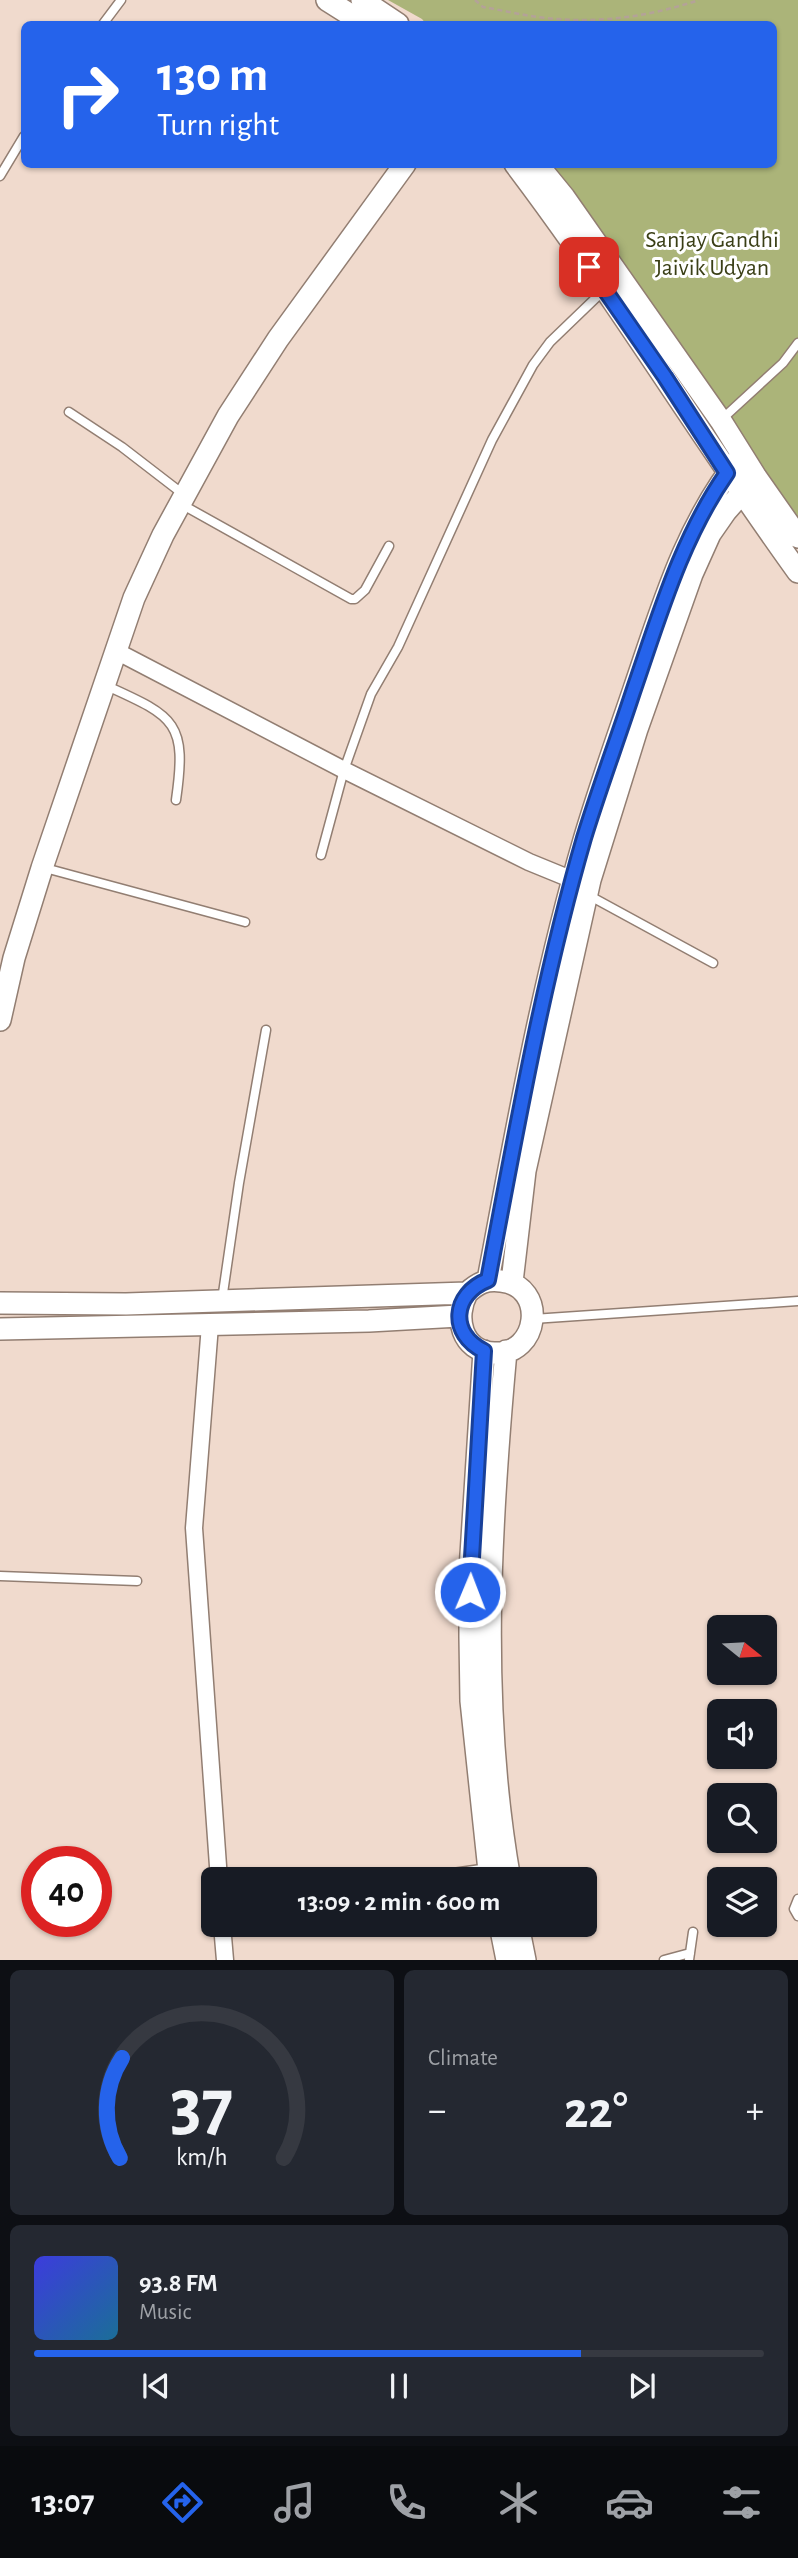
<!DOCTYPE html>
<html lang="en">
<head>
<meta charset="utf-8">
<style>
  :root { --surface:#171b24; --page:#242831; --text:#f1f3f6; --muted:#9ea1a6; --line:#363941; --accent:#2563eb }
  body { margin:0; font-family:"Alegreya Sans",sans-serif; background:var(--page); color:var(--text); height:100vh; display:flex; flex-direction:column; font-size:26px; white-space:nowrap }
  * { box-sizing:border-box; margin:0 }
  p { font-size:23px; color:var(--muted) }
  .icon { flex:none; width:38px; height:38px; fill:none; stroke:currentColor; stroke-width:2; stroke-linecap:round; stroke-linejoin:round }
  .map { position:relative; height:1960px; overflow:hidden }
  .side { display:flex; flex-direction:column; gap:10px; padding:10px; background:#0d0f14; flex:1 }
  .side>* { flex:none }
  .guide { position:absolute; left:21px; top:21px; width:756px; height:147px; border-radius:10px; box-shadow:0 2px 5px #0004; background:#2563eb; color:#fff; overflow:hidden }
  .needle { width:46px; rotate:108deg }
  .fabs { position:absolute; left:707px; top:1615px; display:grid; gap:14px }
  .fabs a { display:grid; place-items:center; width:70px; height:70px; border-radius:10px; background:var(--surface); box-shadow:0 2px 5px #0004; font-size:35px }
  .speed { position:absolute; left:21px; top:1846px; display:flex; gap:14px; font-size:35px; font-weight:700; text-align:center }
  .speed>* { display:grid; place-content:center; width:91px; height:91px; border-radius:50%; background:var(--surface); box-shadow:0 2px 5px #0004; line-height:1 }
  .speed .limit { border:10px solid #d22; background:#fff; color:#111 }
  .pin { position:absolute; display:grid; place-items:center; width:60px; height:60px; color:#fff; margin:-30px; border-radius:14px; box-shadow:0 4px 10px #0006 }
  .me { position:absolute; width:77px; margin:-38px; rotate:1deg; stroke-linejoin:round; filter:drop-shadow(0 0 5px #0008) }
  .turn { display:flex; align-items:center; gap:24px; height:147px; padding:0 21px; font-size:32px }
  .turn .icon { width:91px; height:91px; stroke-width:2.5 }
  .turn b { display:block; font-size:49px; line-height:60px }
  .big { font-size:52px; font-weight:700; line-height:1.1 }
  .side .tile { flex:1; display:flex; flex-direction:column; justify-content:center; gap:10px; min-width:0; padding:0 24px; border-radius:10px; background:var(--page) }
  .side .dial { align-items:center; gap:0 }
  .dial svg { height:182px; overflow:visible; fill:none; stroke:var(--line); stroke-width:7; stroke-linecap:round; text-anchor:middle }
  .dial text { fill:var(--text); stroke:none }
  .song { display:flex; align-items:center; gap:21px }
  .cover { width:84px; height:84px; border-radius:10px; background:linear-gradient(135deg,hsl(240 70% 55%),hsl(200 70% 35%)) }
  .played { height:7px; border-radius:4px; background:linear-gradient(90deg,var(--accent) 75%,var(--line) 75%) }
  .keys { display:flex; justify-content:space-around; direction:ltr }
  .heat { display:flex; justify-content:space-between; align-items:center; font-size:38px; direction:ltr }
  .side .tiles { flex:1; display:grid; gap:10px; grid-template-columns:1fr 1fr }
  .tile:last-child { grid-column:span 2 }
  .trip { position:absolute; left:201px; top:1867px; width:396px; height:70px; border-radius:10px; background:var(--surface); box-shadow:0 2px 5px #0004; font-weight:700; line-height:70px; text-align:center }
  .dock { display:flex; height:112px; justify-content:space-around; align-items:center; background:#090b0e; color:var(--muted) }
  .dock .icon { width:49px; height:49px }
  .dock .current { color:var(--accent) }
  .dock b { font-size:32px; color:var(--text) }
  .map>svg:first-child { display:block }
  .green { fill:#abb479 }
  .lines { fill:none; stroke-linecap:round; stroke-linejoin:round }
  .service-casing { stroke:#927e72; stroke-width:11 }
  .minor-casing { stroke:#927e72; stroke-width:19 }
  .tertiary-casing { stroke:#927e72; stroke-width:24 }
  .path { stroke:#b4a298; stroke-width:2.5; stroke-dasharray:5 3.5; stroke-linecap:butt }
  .service { stroke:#fff; stroke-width:8 }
  .minor { stroke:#fff; stroke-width:16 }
  .tertiary { stroke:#fff; stroke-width:21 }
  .route-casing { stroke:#184099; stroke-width:18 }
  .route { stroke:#2563eb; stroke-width:12 }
  .labels { text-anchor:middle; stroke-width:6; stroke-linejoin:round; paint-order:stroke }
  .park-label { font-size:24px; fill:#3a3f16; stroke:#fff }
</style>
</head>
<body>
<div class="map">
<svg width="798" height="1960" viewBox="0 0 798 1960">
  <rect width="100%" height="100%" fill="#f0dacd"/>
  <path class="green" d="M388,0H798V528L534,165L774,164V24H426L422,19Z"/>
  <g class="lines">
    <g class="service-casing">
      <path id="service" d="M103,24L121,0
        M0,176L24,136
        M69,412L122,447L183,494
        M721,420L783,363L798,343
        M181,504L351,599H355L365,590L389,546
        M107,686C176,717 187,723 176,800
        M321,855L344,770L371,694L398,647L492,440L533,365L550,342L604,290
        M45,868L245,922
        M590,896L713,963
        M222,1300L239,1183L266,1030
        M533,1319L798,1301
        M0,1576L137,1581
        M404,1880L488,1868
        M798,1899L794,1909L798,1916
        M664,1960L690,1953
        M689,1960L693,1932"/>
    </g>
    <g class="minor-casing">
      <path id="minor" d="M116,651L344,770L529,862L573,880
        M210,1325L194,1528L219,1880
        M222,1925L225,1960"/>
    </g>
    <g class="tertiary-casing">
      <path id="tertiary" d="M327,0L365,24
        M362,0L398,24
        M515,164C615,296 701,438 798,572
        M537,164L564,197L721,421L756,477L798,537
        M0,1020L14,958L42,868L134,598L163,535L228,416L278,339L405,164
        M488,1280C516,1132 542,984 584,840C599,789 617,739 634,689C662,607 686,523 742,455
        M512,1282L525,1171L590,880L637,729L692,574L710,534L726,511L756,477
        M0,1303L126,1304L467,1293C478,1283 486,1279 501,1281C548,1286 539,1356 494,1353C461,1351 454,1317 467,1293
        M0,1329L369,1321L459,1316
        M484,1351L470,1570V1637L471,1701L490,1880
        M506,1351C490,1527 479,1705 510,1880
        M500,1925L507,1960
        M518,1925L525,1960"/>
    </g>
    <path class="path" d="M475,0L483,7C507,11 533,18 558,19C606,23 654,15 699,0"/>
    <use href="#service" class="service"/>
    <use href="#minor" class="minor"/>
    <use href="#tertiary" class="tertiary"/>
  </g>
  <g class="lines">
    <g class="route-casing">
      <path id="route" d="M470,1592L484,1351C449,1334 452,1294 488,1280C516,1132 542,983 584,838C599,789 617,741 633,692C659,617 681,539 727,473L665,377L589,267"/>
    </g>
    <use href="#route" class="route"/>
  </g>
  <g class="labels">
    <g class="park-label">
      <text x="712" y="247">Sanjay Gandhi<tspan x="712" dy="28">Jaivik Udyan</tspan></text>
    </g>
  </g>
</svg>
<div class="fabs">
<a><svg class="needle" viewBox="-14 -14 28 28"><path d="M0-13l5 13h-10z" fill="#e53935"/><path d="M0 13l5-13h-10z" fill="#9ea1a6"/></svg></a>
<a><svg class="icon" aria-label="sound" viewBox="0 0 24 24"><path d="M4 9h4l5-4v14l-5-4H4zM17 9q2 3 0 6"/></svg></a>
<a><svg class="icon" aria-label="search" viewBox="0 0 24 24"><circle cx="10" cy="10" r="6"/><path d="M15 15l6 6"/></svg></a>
<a><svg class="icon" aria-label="layers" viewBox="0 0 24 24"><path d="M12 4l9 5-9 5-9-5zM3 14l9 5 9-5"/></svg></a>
</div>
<div class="speed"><div class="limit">40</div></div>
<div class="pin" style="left:589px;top:267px;background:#d93025"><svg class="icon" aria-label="arrive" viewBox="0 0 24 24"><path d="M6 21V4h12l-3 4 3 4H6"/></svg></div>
<svg class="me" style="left:470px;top:1592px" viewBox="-20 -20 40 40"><circle r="17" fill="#2563eb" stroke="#fff" stroke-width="3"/><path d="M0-11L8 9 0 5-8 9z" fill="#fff"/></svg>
<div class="trip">13:09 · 2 min · 600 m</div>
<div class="guide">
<div class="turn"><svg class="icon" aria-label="right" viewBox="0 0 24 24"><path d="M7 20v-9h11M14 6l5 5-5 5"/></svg><div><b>130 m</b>Turn right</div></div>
</div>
</div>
<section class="side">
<div class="tiles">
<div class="tile dial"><svg viewBox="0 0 100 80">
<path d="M14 69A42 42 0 1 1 86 69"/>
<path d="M14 69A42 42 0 0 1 15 25" stroke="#2563eb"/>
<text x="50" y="56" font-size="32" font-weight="700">37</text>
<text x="50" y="72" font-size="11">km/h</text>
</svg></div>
<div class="tile"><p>Climate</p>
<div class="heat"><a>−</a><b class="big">22°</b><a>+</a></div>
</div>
<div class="tile">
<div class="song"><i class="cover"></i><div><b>93.8 FM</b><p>Music</p></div></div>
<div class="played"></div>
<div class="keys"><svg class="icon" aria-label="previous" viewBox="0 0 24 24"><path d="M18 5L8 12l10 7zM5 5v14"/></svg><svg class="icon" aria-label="pause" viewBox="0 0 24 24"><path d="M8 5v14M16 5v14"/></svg><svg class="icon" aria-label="next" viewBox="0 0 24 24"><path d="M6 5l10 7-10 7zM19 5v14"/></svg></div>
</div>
</div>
</section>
<nav class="dock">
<b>13:07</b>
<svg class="icon current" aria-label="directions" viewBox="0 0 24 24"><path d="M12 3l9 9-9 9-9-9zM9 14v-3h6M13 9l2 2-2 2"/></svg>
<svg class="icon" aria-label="music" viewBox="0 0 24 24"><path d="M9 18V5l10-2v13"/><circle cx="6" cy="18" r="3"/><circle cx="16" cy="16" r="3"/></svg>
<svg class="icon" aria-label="phone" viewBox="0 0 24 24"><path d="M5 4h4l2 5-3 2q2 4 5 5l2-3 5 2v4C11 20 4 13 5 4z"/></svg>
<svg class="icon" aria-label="climate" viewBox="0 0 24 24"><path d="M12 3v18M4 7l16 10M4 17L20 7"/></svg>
<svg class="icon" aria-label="car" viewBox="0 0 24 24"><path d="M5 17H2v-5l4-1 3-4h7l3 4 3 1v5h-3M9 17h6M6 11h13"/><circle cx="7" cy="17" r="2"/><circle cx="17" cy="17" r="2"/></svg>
<svg class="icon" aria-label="filters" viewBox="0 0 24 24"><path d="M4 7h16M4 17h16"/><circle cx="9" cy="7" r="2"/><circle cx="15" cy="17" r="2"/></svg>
</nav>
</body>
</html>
